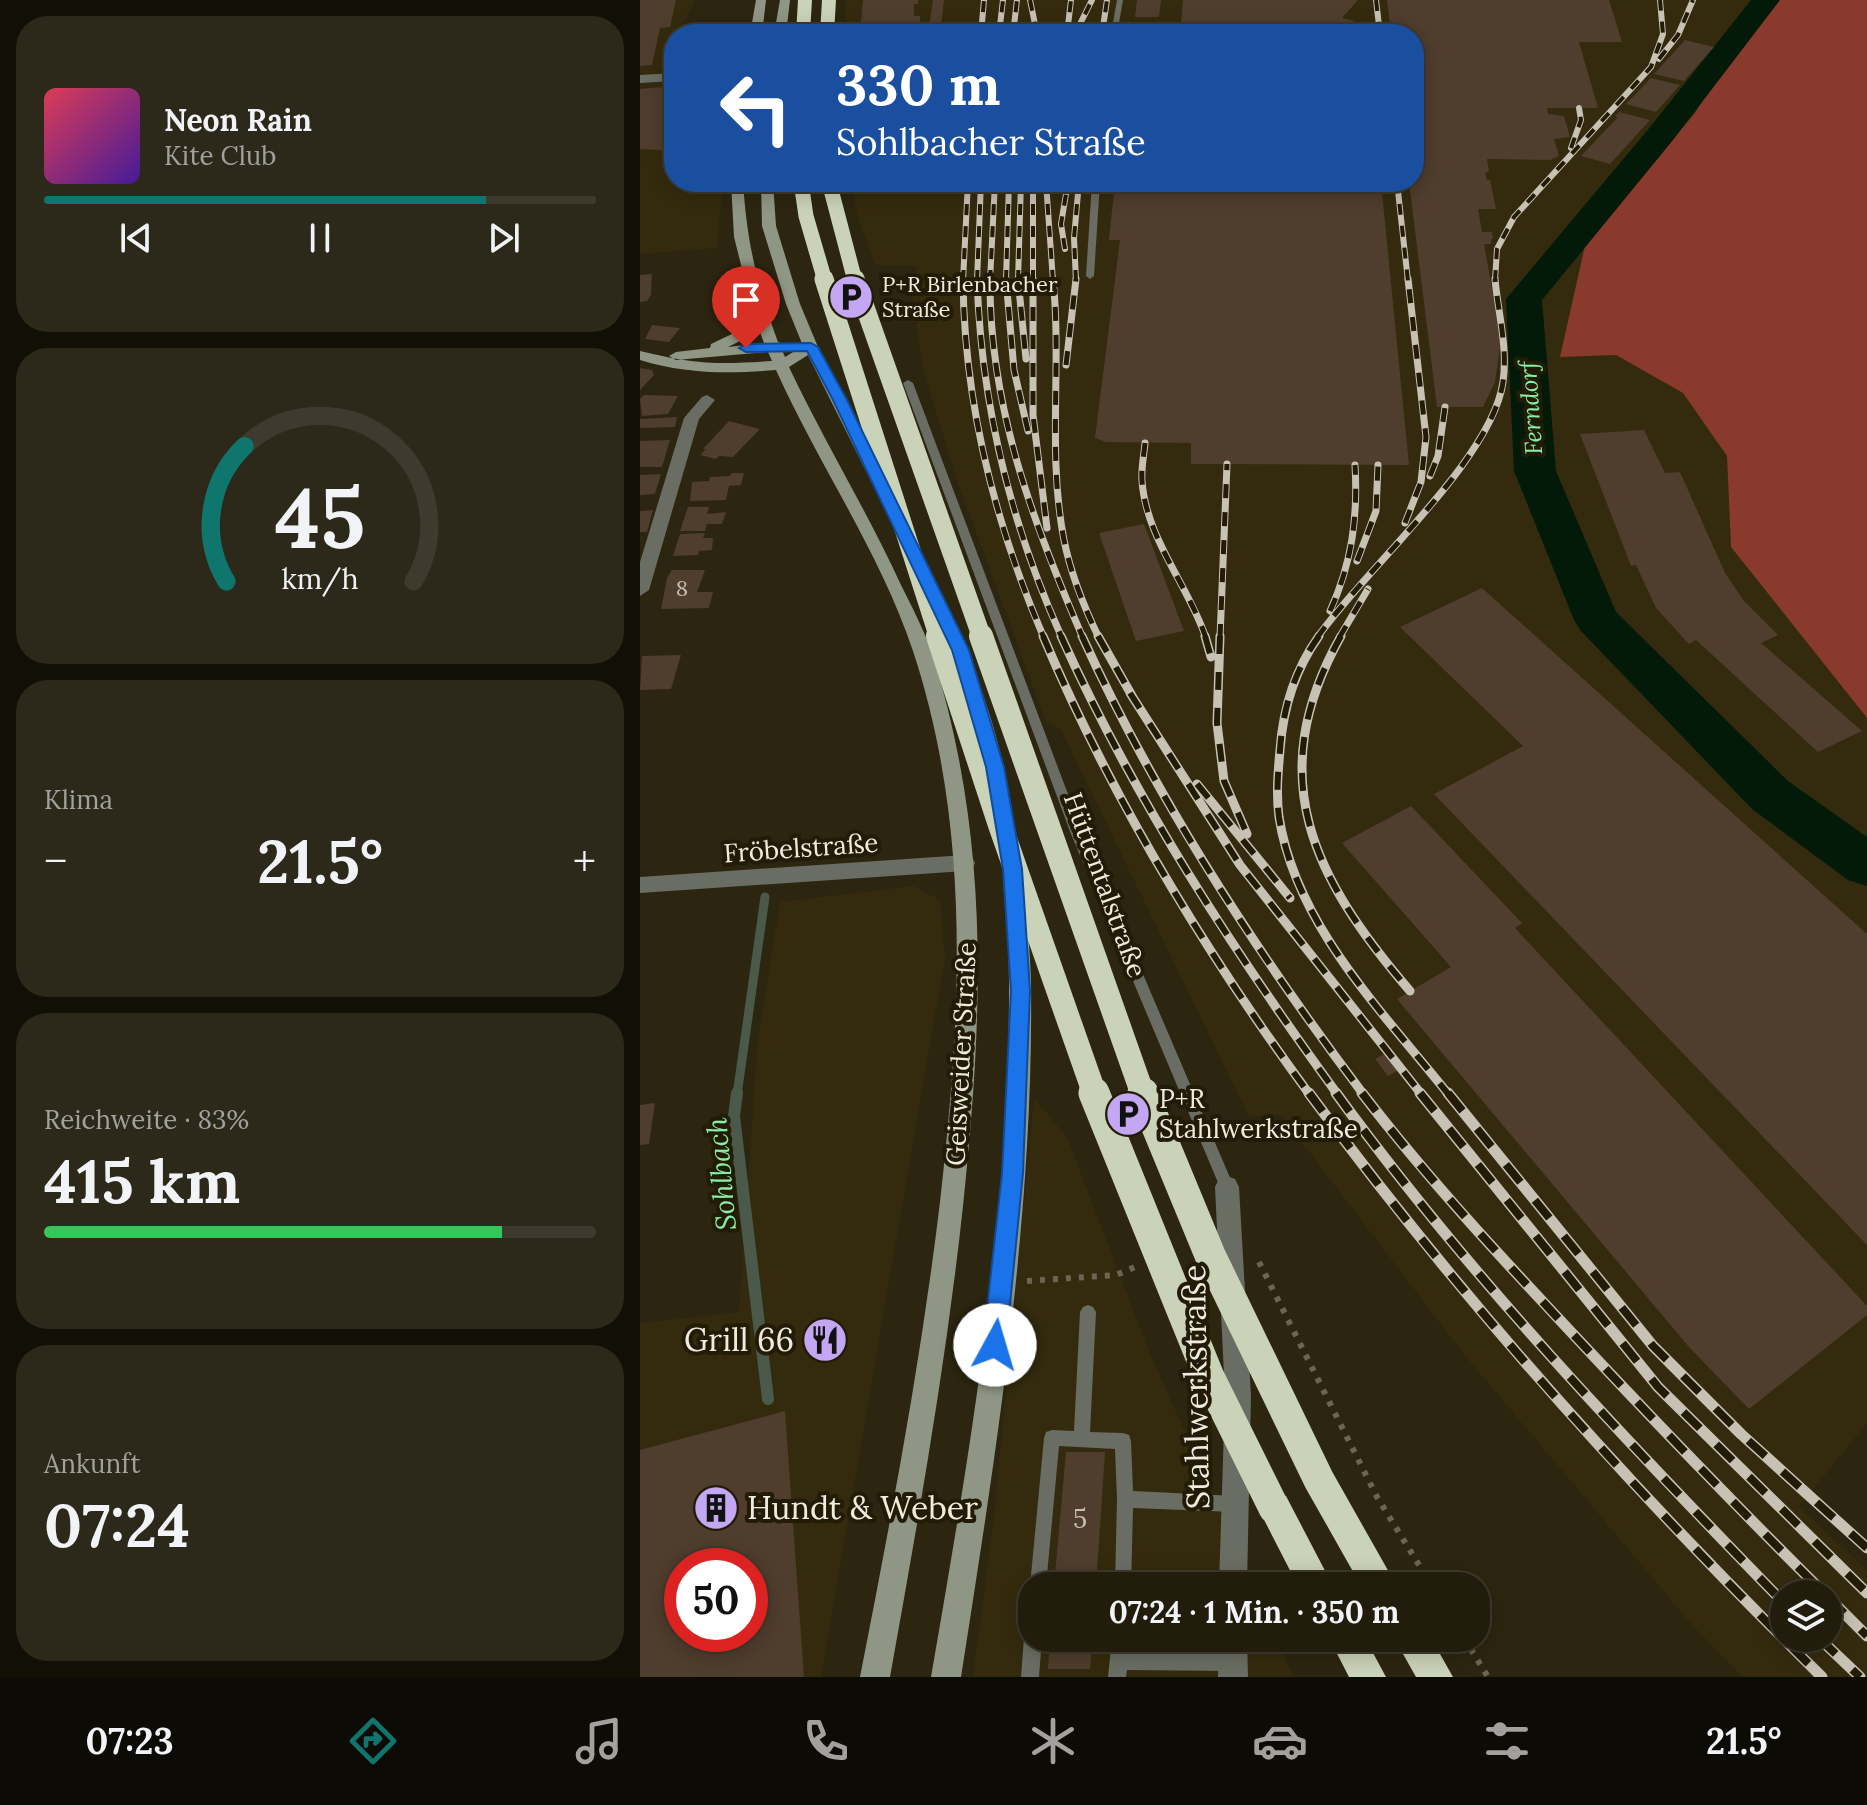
<!DOCTYPE html>
<html lang="de">
<head>
<meta charset="utf-8">
<style>
  :root { --surface:#211c0c; --page:#2d291a; --text:#f1f3f6; --muted:#a2a19d; --line:#3e3a2d; --accent:#0f766e }
  body { margin:0; font-family:Lora,serif; background:var(--page); color:var(--text); height:100vh; display:flex; flex-direction:column; font-size:30px; white-space:nowrap }
  * { box-sizing:border-box; margin:0 }
  p { font-size:26px; color:var(--muted) }
  .icon { flex:none; width:44px; height:44px; fill:none; stroke:currentColor; stroke-width:2; stroke-linecap:round; stroke-linejoin:round }
  .map { position:relative; flex:1; overflow:hidden }
  .drawer { display:flex; flex-direction:column; gap:16px; padding:16px; background:#120f07; width:640px }
  .drawer>* { flex:none }
  .hud { position:absolute; left:24px; top:24px; width:760px; height:168px; border-radius:32px; box-shadow:0 4px 20px #0003,0 0 0 2px var(--line); background:#1a4fa0; color:#fff; overflow:hidden }
  .buttons { position:absolute; left:1130px; top:1580px; display:grid; gap:16px }
  .buttons a { display:grid; place-items:center; width:72px; height:72px; border-radius:50%; background:var(--surface); box-shadow:0 4px 20px #0003,0 0 0 2px var(--line); font-size:40px }
  .speed { position:absolute; left:24px; top:1548px; display:flex; gap:16px; font-size:40px; font-weight:700; text-align:center }
  .speed>* { display:grid; place-content:center; width:104px; height:104px; border-radius:50%; background:var(--surface); box-shadow:0 4px 20px #0003,0 0 0 2px var(--line); line-height:1 }
  .speed .limit { border:12px solid #d22; background:#fff; color:#111 }
  .pin { position:absolute; display:grid; place-items:center; width:68px; height:68px; color:#fff; margin:-82px -34px; border-radius:50% 50% 50% 0; rotate:-45deg; box-shadow:0 0 8px #0007 }
  .pin .icon { rotate:45deg }
  .me { position:absolute; width:88px; margin:-44px; rotate:6deg; stroke-linejoin:round; filter:drop-shadow(0 0 6px #0008) }
  .turn { display:flex; align-items:center; gap:28px; height:168px; padding:0 40px; font-size:36px }
  .turn .icon { width:104px; height:104px; stroke-width:2.5 }
  .turn b { display:block; font-size:56px; line-height:68px }
  .big { font-size:60px; font-weight:800; line-height:1.1 }
  .drawer .card { flex:1; display:flex; flex-direction:column; justify-content:center; gap:12px; min-width:0; padding:0 28px; border-radius:32px; background:var(--page) }
  .drawer .dial { align-items:center; gap:0 }
  .dial svg { height:208px; overflow:visible; fill:none; stroke:var(--line); stroke-width:7; stroke-linecap:round; text-anchor:middle }
  .dial text { fill:var(--text); stroke:none }
  .song { display:flex; align-items:center; gap:24px }
  .cover { width:96px; height:96px; border-radius:12px; background:linear-gradient(135deg,hsl(350 70% 55%),hsl(260 70% 35%)) }
  .played { height:8px; border-radius:4px; background:linear-gradient(90deg,var(--accent) 80%,var(--line) 80%) }
  .keys { display:flex; justify-content:space-around; direction:ltr }
  .heat { display:flex; justify-content:space-between; align-items:center; font-size:44px; direction:ltr }
  .charge { height:12px; border-radius:6px; background:linear-gradient(90deg,#34c759 83%,var(--line) 0) }
  .trip { position:absolute; left:378px; top:1572px; width:472px; height:80px; border-radius:32px; background:var(--surface); box-shadow:0 4px 20px #0003,0 0 0 2px var(--line); font-weight:800; line-height:80px; text-align:center }
  .dock { display:flex; height:128px; justify-content:space-around; align-items:center; background:#0d0b05; color:var(--muted) }
  .dock .icon { width:56px; height:56px }
  .dock .on { color:var(--accent) }
  .dock b { font-size:36px; color:var(--text) }
  main { display:flex; flex:1; min-height:0 }
  .map>svg:first-child { display:block }
  .built { fill:#342b0e; fill-rule:evenodd }
  .forest { fill:#893a2d }
  .lines { fill:none; stroke-linecap:round; stroke-linejoin:round }
  .stream-far1 { stroke:#4a5949; stroke-width:9 }
  .stream { stroke:#4a5949; stroke-width:12 }
  .river { fill:#031a09; fill-rule:evenodd }
  .building { fill:#4f3d2d; fill-rule:evenodd }
  .path { stroke:#6b6553; stroke-width:6; stroke-dasharray:5 8; stroke-linecap:butt }
  .lane { fill:#6a6d63; fill-rule:evenodd }
  .street { fill:#6a6d63; fill-rule:evenodd }
  .secondary { fill:#909685; fill-rule:evenodd }
  .highway { fill:#cad2b7; fill-rule:evenodd }
  .rail-far3-casing { stroke:#c7c2b4; stroke-width:6 }
  .rail-far2-casing { stroke:#c7c2b4; stroke-width:7 }
  .rail-far1-casing { stroke:#c7c2b4; stroke-width:9 }
  .rail-casing { stroke:#c7c2b4; stroke-width:11 }
  .rail-far3 { stroke:#221b06; stroke-width:4; stroke-dasharray:11; stroke-linecap:butt }
  .rail-far2 { stroke:#221b06; stroke-width:5; stroke-dasharray:14; stroke-linecap:butt }
  .rail-far1 { stroke:#221b06; stroke-width:6; stroke-dasharray:18; stroke-linecap:butt }
  .rail { stroke:#221b06; stroke-width:8; stroke-dasharray:23; stroke-linecap:butt }
  .highway-bridge-far3 { stroke:#cad2b7; stroke-width:15 }
  .highway-bridge-far2 { stroke:#cad2b7; stroke-width:19 }
  .highway-bridge-far1 { stroke:#cad2b7; stroke-width:24 }
  .highway-bridge { stroke:#cad2b7; stroke-width:31 }
  .route { fill:#1a73e8; stroke:#114b97; stroke-width:2 }
  .labels { text-anchor:middle; stroke-width:8; stroke-linejoin:round; paint-order:stroke }
  .far-poi-label { font-size:22px; fill:#efebde; stroke:#221b06; text-anchor:start }
  .number-label { font-size:22px; fill:#c7c0b2 }
  .far-water-label { font-size:24px; font-style:italic; fill:#88eea3; stroke:#221b06 }
  .street-label { font-size:26px; fill:#efebde; stroke:#221b06 }
  .poi-label { font-size:26px; fill:#efebde; stroke:#221b06; text-anchor:start }
  .near-number-label { font-size:26px; fill:#c7c0b2 }
  .water-label { font-size:28px; font-style:italic; fill:#88eea3; stroke:#221b06 }
  .near-poi-label { font-size:32px; fill:#efebde; stroke:#221b06; text-anchor:end }
  .near-street-label { font-size:32px; fill:#efebde; stroke:#221b06 }
</style>
</head>
<body>
<main>
<section class="drawer">
<div class="card">
<div class="song"><i class="cover"></i><div><b>Neon Rain</b><p>Kite Club</p></div></div>
<div class="played"></div>
<div class="keys"><svg class="icon" aria-label="previous" viewBox="0 0 24 24"><path d="M18 5L8 12l10 7zM5 5v14"/></svg><svg class="icon" aria-label="pause" viewBox="0 0 24 24"><path d="M8 5v14M16 5v14"/></svg><svg class="icon" aria-label="next" viewBox="0 0 24 24"><path d="M6 5l10 7-10 7zM19 5v14"/></svg></div>
</div>
<div class="card dial"><svg viewBox="0 0 100 80">
<path d="M14 69A42 42 0 1 1 86 69"/>
<path d="M14 69A42 42 0 0 1 21 17" stroke="#0f766e"/>
<text x="50" y="56" font-size="32" font-weight="700">45</text>
<text x="50" y="72" font-size="11">km/h</text>
</svg></div>
<div class="card"><p>Klima</p>
<div class="heat"><a>−</a><b class="big">21.5°</b><a>+</a></div>
</div>
<div class="card"><p>Reichweite · 83%</p><b class="big">415 km</b><div class="charge"></div></div>
<div class="card"><p>Ankunft</p><b class="big">07:24</b></div>
</section>
<div class="map">
<svg width="1227" height="1677" viewBox="0 0 1227 1677">
  <rect width="100%" height="100%" fill="#2c2510"/>
  <path class="built" d="M0,0H55L38,34H34V42L17,77H34V182H83L77,248L0,254Z
    M206,0H1123L1055,113L946,241L921,357L976,355L1043,393L1087,456L1091,547L1227,718V1423L1159,1507L1227,1570V1677H1103L1052,1625L822,1352L641,1115L609,1117L421,730L406,722L318,483L283,370L272,295L277,266L235,265L218,218L210,182H774V34H205ZM1144,1594H1188V1638H1144Z
    M274,886L300,900L305,957L181,1677H0V1323L99,1312L118,1037L140,902ZM42,1566H110V1634H42Z
    M394,1098L427,1137L509,1351L613,1586H392V1638H636L653,1677H333L354,1516Z"/>
  <path class="forest" d="M1123,0H1227V718L1091,547L1087,456L1043,393L976,355L920,357L946,241L1055,113Z"/>
  <g class="lines">
    <path class="stream-far1" d="M97,1095L125,897"/>
    <path class="stream" d="M97,1093L94,1116L128,1399"/>
    <path class="river" d="M1111,0H1140L1033,140L902,300L916,471L976,612L1148,781L1227,837V886L1208,880L1112,809L941,631L934,620L874,471L866,299L1011,126Z"/>
  </g>
  <path class="building" d="M0,0H36L30,27L20,28L12,65L0,66Z
    M223,0H278V4H274V16H280V34L220,32Z
    M293,0H304L300,34H288Z
    M497,0H521L519,17H495Z
    M543,0H718L702,18L714,21L709,29H725L726,34H503V29H572V24H541Z
    M747,0H969L982,42H939L958,108H907L908,114L924,116L930,137L914,139L919,156L910,160L847,159L849,172H845L847,180H850L856,209H838L842,232H852L853,239H851V244H844L861,339L855,382L843,407H797L769,182H774V34H751Z
    M1045,40L1074,47L1044,81L1014,74Z
    M1011,78L1040,85L1016,112L986,104Z
    M34,86V151L0,149V89Z
    M979,112L1010,120L970,164L941,156L978,117L975,116Z
    M475,182H741L769,465L551,464V443L466,442L455,438L480,240H469Z
    M12,274L11,295L7,301L0,302V275Z
    M12,325L40,328L29,342L5,339Z
    M0,368L12,370L14,375L0,390Z
    M4,395L38,396L28,414L2,416L0,399Z
    M37,417L35,427L0,428V419Z
    M89,421L120,429L93,457L79,456L76,459L60,455L66,449H63Z
    M1004,430L1025,473L1040,472L1085,573L1104,601L1138,635L1121,643L1222,731L1178,752L1056,640L1049,644L1016,608L996,565L991,566L940,434Z
    M30,440L22,467H0V441Z
    M91,473H104L101,485L89,486L86,500L50,501L52,482L69,481L70,477L90,476Z
    M21,474L15,494L0,495V475Z
    M48,507H69L67,514L86,512L82,524H67L65,531H40Z
    M13,510L7,532H0V511Z
    M504,524L544,631L496,641L459,533Z
    M65,533L63,538H73L72,550L59,551L58,555L33,556L40,534Z
    M32,570H65L57,592H73L69,608L21,609L27,578Z
    M842,588L1227,934V1245L794,794L883,746L760,627Z
    M41,655L31,689L0,690L2,656Z
    M771,806L882,923L875,928L1227,1306V1315L1109,1409L1049,1347L757,999L811,967L702,843Z
    M744,1054L757,1071L748,1076L735,1059Z
    M15,1103L9,1144L0,1145V1105Z
    M145,1411L164,1677H0V1450ZM42,1566H110V1634H42Z
    M426,1452H465L456,1586H414Z
    M410,1638H453L450,1669H408Z"/>
  <g class="lines">
    <path class="path" d="M619,1262L737,1497L792,1586
      M387,1281L476,1275L495,1267
      M824,1638L848,1677"/>
    <path class="lane" d="M477,0H483L477,34H471Z
      M452,182H460L454,276L450,279L446,276Z
      M268,380L273,383L443,834L594,1187L592,1192L587,1194L582,1192L431,834L263,383Z
      M448,1305L453,1307L456,1312L450,1432L483,1433L489,1435L491,1441L493,1491L595,1496L601,1498L603,1504L601,1510L595,1512L493,1508L491,1586H475L477,1499L475,1449L419,1446L406,1586H392V1592L390,1586L404,1438L406,1432L412,1430L434,1431L440,1312L443,1307Z
      M392,1630V1638H402L399,1677H381L384,1638L387,1632Z
      M472,1638H490L489,1652L593,1653L599,1656L602,1662L599,1668L593,1671L487,1670L486,1677H468Z"/>
    <path class="street" d="M34,73V81L0,83V75Z
      M67,395L75,400L59,419L9,590L0,596V562L44,418L62,397Z
      M325,855L332,857L335,863L332,869L325,871L0,893V877Z
      M587,1176L595,1179L599,1187L611,1396L607,1586H579L585,1396L575,1187L579,1179Z
      M579,1638H607L608,1677H578Z"/>
    <path class="secondary" d="M116,0H126L122,34H110Z
      M140,0H150L146,34H134Z
      M91,182H103C107,243 117,285 138,342L150,346L142,350L145,357L163,346L146,304L122,226L121,182H133L136,226L160,304L178,347L257,501L249,506L241,501L168,355L149,367C184,441 227,511 261,585C272,607 284,630 292,653C351,840 343,1014 323,1206C306,1364 278,1521 250,1677H220C251,1519 281,1361 300,1202C321,1017 332,830 273,651C240,552 178,464 136,370C88,374 46,374 0,360V351C53,364 77,365 132,361L128,352L36,360L29,356L36,352L70,348L71,344L94,333L113,312L94,237ZM117,324L124,343L88,347L104,339Z
      M288,578L297,584C331,654 358,726 371,803L368,808H354L345,767L311,650L279,584Z
      M373,870L380,872L383,878C386,912 390,947 391,981C394,1215 357,1447 321,1677H291C331,1447 370,1214 369,981C369,946 365,912 363,878L366,872Z"/>
    <path class="highway" d="M158,0H172L170,34H156Z
      M182,0H196L194,34H180Z
      M634,1492L646,1496L693,1586H658L618,1508L622,1496Z
      M689,1638H725L746,1677H709Z
      M754,1638H791L813,1677H776Z"/>
    <g class="rail-far3-casing">
      <path id="rail-far3" d="M390,0L397,34
        M736,0L740,34
        M341,34L344,0
        M359,34L363,0
        M373,34L377,0
        M427,34L431,0
        M435,34L452,0
        M462,34L467,0
        M1019,59L1038,35L1053,0
        M931,148L941,120L939,108
        M393,182V281
        M406,182L413,281
        M757,182L768,281
        M425,249L421,224L426,194
        M323,281L328,182
        M337,281L341,182
        M350,281L355,182
        M366,281L369,182
        M378,281L381,182
        M436,281L434,238L439,182
        M855,281L857,249L874,217L1011,67L1023,34L1020,0"/>
    </g>
    <g class="rail-far2-casing">
      <path id="rail-far2" d="M323,279C324,403 355,524 404,638
        M337,279C341,403 371,525 422,638
        M350,279C349,406 393,523 443,638
        M366,279L374,370L388,431
        M378,279L386,359
        M393,279V415L407,528
        M413,279C422,365 407,454 424,540C431,575 444,607 459,638
        M426,365L436,279
        M505,443C504,455 501,468 502,481C506,538 548,585 566,638
        M790,476L798,456L805,407
        M765,523L781,482L786,437L768,279
        M717,561L736,511L738,465
        M690,611C712,563 718,517 715,465
        M580,638L587,464
        M677,638C724,570 852,460 863,382C868,347 858,313 855,279
        M699,638L728,589"/>
    </g>
    <g class="rail-far1-casing">
      <path id="rail-far1" d="M403,636C472,799 565,952 670,1095
        M421,636C495,800 592,949 698,1095
        M442,636C516,799 616,952 724,1095
        M458,636L495,701
        M565,636L571,657
        M580,636L577,723L584,781L607,834
        M679,636C654,671 643,708 640,750C638,772 636,794 639,817C656,926 743,1012 809,1095
        M701,636C621,778 674,879 770,991
        M490,693L600,865L782,1095
        M557,784L650,898"/>
    </g>
    <g class="rail-casing">
      <path id="rail" d="M669,1093C822,1301 997,1495 1182,1677
        M696,1093C829,1276 986,1441 1144,1603
        M722,1093C791,1183 869,1266 947,1349C1025,1432 1104,1514 1185,1594
        M780,1093L1018,1387L1227,1593
        M808,1093L1013,1346L1101,1434L1227,1548
        M1188,1597L1227,1636
        M1179,1638L1220,1677"/>
    </g>
    <use href="#rail-far3" class="rail-far3"/>
    <use href="#rail-far2" class="rail-far2"/>
    <use href="#rail-far1" class="rail-far1"/>
    <use href="#rail" class="rail"/>
    <path class="highway-bridge-far3" d="M161,182L166,216L185,281
      M189,182L215,281"/>
    <path class="highway-bridge-far2" d="M184,279L299,638
      M215,279L342,638"/>
    <path class="highway-bridge-far1" d="M298,636L360,825L455,1095
      M341,636L503,1095"/>
    <path class="highway-bridge" d="M454,1093L569,1377L634,1508
      M503,1093L570,1255L679,1480L739,1586"/>
  </g>
  <path class="route" d="M171,343L178,347L207,400L329,650L364,767L382,869L390,991L383,1173L366,1345L363,1353L355,1357L346,1353L343,1345L362,1173L371,991L363,869L346,767L312,650L193,400L167,351L106,352L99,348L106,344Z"/>
  <defs>
    <g id="parking-disc" transform="scale(2.3)"><circle r="9.5" fill="#c3a7f2" stroke="#221b06"/><path d="M-3.5-5.5H1a3.5 3.5 0 0 1 0 7H-1V5.5H-3.5ZM-1-3.4V-.6H.8a1.4 1.4 0 0 0 0-2.8Z" fill="#111"/></g>
    <g id="restaurant-disc" transform="scale(2.3)"><circle r="9.5" fill="#c3a7f2" stroke="#221b06"/><path d="M-5-6h1v4h1v-4h1v4h1v-4h1v5L-1.5 .5V6h-2V.5L-5-1ZM5-6V6H3V1.5H1.5Q1.5-4 5-6Z" fill="#111"/></g>
    <g id="building-disc" transform="scale(2.3)"><circle r="9.5" fill="#c3a7f2" stroke="#221b06"/><path d="M-4-6H4V6H1V3H-1V6H-4ZM-2.5-4.3h1.7v1.8h-1.7ZM.8-4.3h1.7v1.8H.8ZM-2.5-1h1.7V.8h-1.7ZM.8-1h1.7V.8H.8Z" fill="#111"/></g>
  </defs>
  <g fill-rule="evenodd">
    <use href="#parking-disc" x="211" y="297"/>
    <use href="#parking-disc" x="488" y="1114"/>
    <use href="#restaurant-disc" x="185" y="1340"/>
    <use href="#building-disc" x="76" y="1508"/>
  </g>
  <g class="labels">
    <g class="far-poi-label">
      <text x="242" y="292">P+R Birlenbacher<tspan x="242" dy="25">Straße</tspan></text>
    </g>
    <g class="number-label">
      <text x="42" y="596">8</text>
    </g>
    <g class="far-water-label">
      <text transform="translate(891 408) rotate(-94)" y="8">Ferndorf</text>
    </g>
    <g class="street-label">
      <text transform="translate(161 848) rotate(-4)" y="9">Fröbelstraße</text>
      <text transform="translate(465 885) rotate(70)" y="9">Hüttentalstraße</text>
      <text transform="translate(321 1054) rotate(-87)" y="9">Geisweider Straße</text>
    </g>
    <g class="poi-label">
      <text x="519" y="1108">P+R<tspan x="519" dy="30">Stahlwerkstraße</tspan></text>
    </g>
    <g class="near-number-label">
      <text x="440" y="1528">5</text>
    </g>
    <g class="water-label">
      <text transform="translate(81 1174) rotate(-95)" y="10">Sohlbach</text>
    </g>
    <g class="near-poi-label">
      <text x="154" y="1351">Grill 66</text>
      <text x="107" y="1519" text-anchor="start">Hundt &amp; Weber</text>
    </g>
    <g class="near-street-label">
      <text transform="translate(556 1387) rotate(-91)" y="11">Stahlwerkstraße</text>
    </g>
  </g>
</svg>
<div class="buttons">
<a><svg class="icon" aria-label="layers" viewBox="0 0 24 24"><path d="M12 4l9 5-9 5-9-5zM3 14l9 5 9-5"/></svg></a>
</div>
<div class="speed"><div class="limit">50</div></div>
<div class="pin" style="left:106px;top:348px;background:#d93025"><svg class="icon" aria-label="arrive" viewBox="0 0 24 24"><path d="M6 21V4h12l-3 4 3 4H6"/></svg></div>
<svg class="me" style="left:355px;top:1345px" viewBox="-20 -20 40 40"><circle r="19" fill="#fff"/><path d="M0-13L10 11 0 6-10 11z" fill="#1a73e8"/></svg>
<div class="trip">07:24 · 1 Min. · 350 m</div>
<div class="hud">
<div class="turn"><svg class="icon" aria-label="left" viewBox="0 0 24 24"><path d="M17 20v-9H6M10 6l-5 5 5 5"/></svg><div><b>330 m</b>Sohlbacher Straße</div></div>
</div>
</div>
</main>
<nav class="dock">
<b>07:23</b>
<svg class="icon on" aria-label="directions" viewBox="0 0 24 24"><path d="M12 3l9 9-9 9-9-9zM9 14v-3h6M13 9l2 2-2 2"/></svg>
<svg class="icon" aria-label="music" viewBox="0 0 24 24"><path d="M9 18V5l10-2v13"/><circle cx="6" cy="18" r="3"/><circle cx="16" cy="16" r="3"/></svg>
<svg class="icon" aria-label="phone" viewBox="0 0 24 24"><path d="M5 4h4l2 5-3 2q2 4 5 5l2-3 5 2v4C11 20 4 13 5 4z"/></svg>
<svg class="icon" aria-label="climate" viewBox="0 0 24 24"><path d="M12 3v18M4 7l16 10M4 17L20 7"/></svg>
<svg class="icon" aria-label="car" viewBox="0 0 24 24"><path d="M5 17H2v-5l4-1 3-4h7l3 4 3 1v5h-3M9 17h6M6 11h13"/><circle cx="7" cy="17" r="2"/><circle cx="17" cy="17" r="2"/></svg>
<svg class="icon" aria-label="filters" viewBox="0 0 24 24"><path d="M4 7h16M4 17h16"/><circle cx="9" cy="7" r="2"/><circle cx="15" cy="17" r="2"/></svg>
<b>21.5°</b>
</nav>
</body>
</html>
